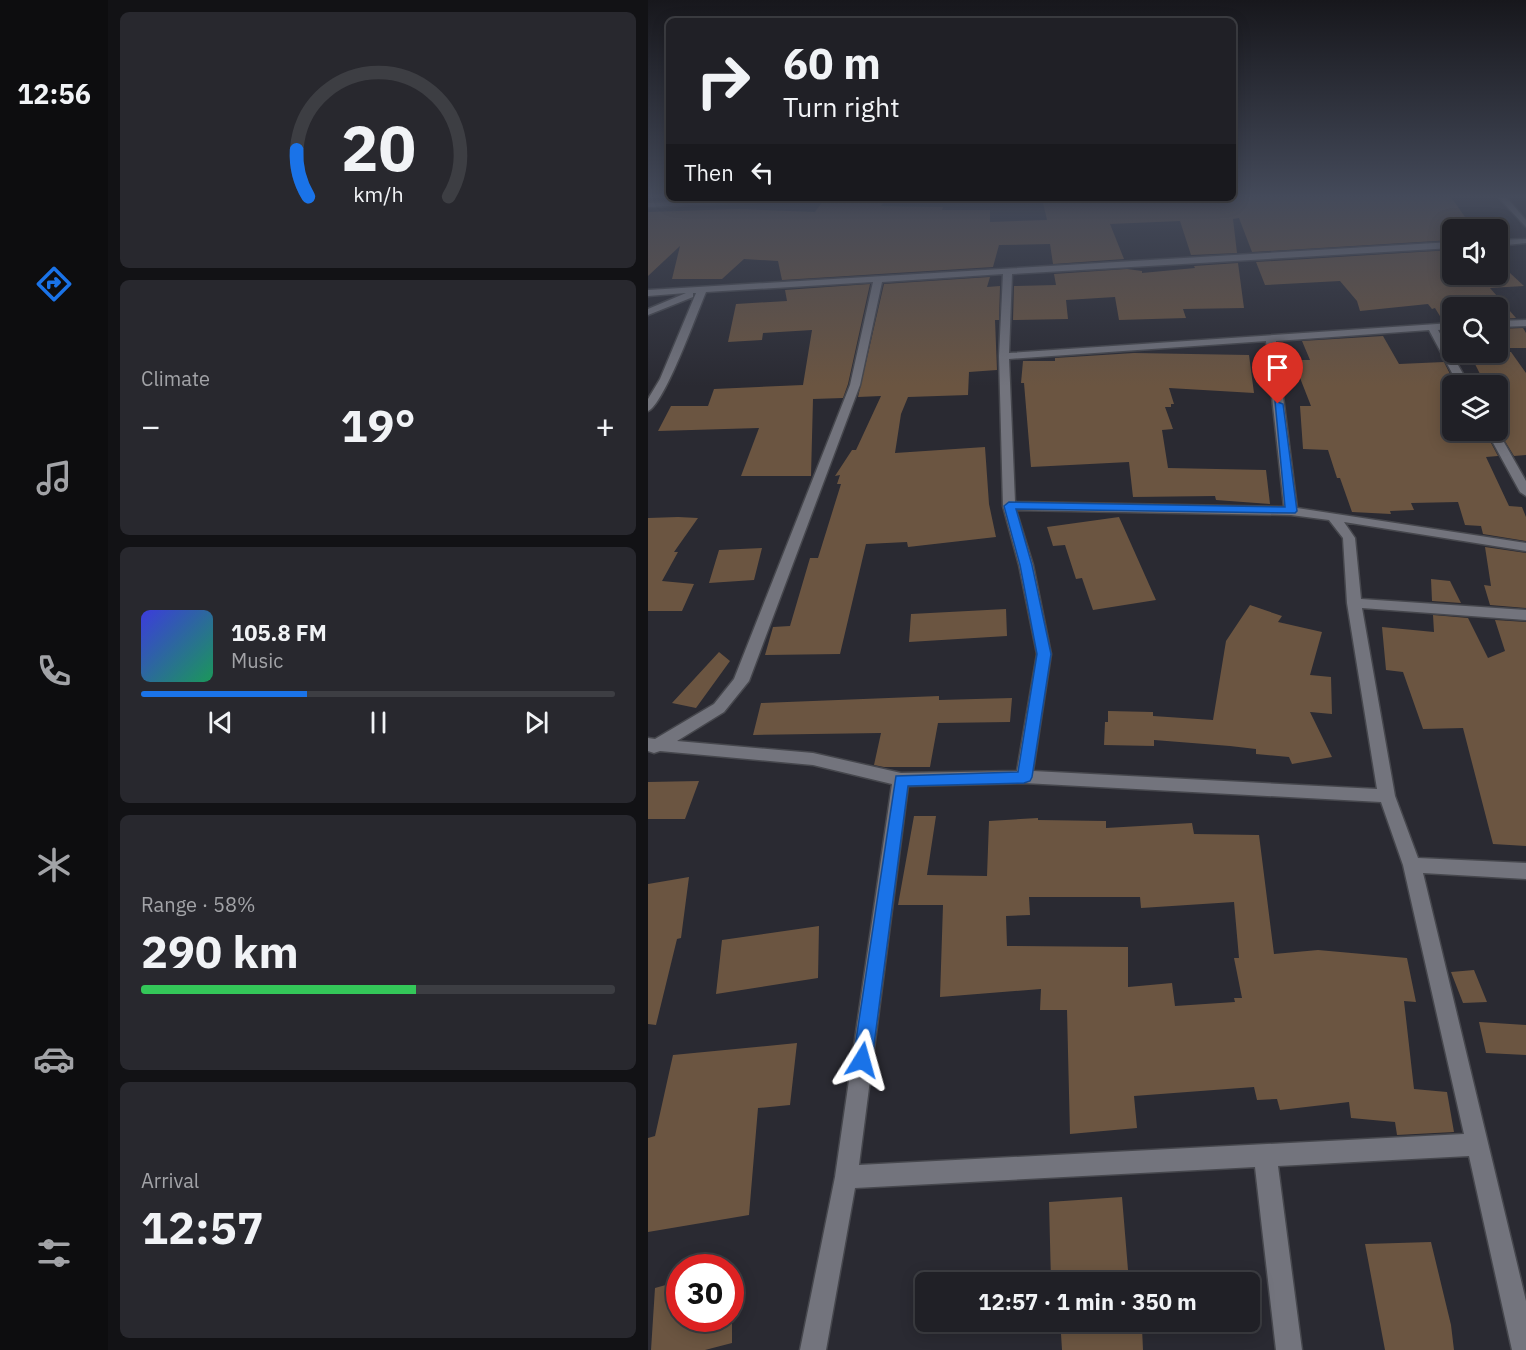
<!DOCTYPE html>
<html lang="en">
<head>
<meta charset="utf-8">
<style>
  :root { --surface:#202026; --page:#28282e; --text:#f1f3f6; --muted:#a2a3a7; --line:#3d3e43; --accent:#1a73e8 }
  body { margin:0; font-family:"IBM Plex Sans",sans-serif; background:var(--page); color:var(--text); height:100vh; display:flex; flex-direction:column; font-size:22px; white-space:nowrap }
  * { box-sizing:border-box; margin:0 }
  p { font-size:20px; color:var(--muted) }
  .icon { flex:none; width:33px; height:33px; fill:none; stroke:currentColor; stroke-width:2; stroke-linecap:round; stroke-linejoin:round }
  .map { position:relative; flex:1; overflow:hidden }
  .sheet { display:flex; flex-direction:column; gap:12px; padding:12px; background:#121215; width:540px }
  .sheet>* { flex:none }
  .hud { position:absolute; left:18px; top:18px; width:570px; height:183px; border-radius:9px; box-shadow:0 3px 15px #0003,0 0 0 2px var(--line); background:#202026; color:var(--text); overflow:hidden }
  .controls { position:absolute; left:794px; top:219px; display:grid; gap:12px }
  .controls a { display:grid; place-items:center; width:66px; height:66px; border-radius:9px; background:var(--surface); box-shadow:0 3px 15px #0003,0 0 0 2px var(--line); font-size:30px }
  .speed { position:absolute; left:18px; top:1254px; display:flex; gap:12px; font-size:30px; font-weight:700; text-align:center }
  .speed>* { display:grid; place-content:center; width:78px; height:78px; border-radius:50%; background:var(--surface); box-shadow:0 3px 15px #0003,0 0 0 2px var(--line); line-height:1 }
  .speed .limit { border:9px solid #d22; background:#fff; color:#111 }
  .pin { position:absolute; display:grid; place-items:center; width:51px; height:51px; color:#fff; margin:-62px -26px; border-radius:50% 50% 50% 0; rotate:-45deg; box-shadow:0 0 6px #0007 }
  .pin .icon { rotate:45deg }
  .me { position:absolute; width:66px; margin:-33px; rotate:8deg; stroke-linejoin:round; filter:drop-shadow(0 0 4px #0008) }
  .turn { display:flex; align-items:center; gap:21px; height:126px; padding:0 18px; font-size:27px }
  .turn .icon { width:78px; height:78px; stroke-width:2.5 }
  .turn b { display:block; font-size:42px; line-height:51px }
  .then { display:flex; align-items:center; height:57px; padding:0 18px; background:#0003; gap:12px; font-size:22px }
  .big { font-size:45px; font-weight:800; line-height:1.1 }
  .sheet .card { flex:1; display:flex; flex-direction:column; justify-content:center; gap:9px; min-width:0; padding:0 21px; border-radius:9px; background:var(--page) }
  .sheet .dial { align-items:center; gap:0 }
  .dial svg { height:156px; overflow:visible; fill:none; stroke:var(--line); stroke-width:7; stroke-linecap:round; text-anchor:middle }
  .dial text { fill:var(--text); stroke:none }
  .song { display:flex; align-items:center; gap:18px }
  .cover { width:72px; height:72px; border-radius:9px; background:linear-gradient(135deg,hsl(240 70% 55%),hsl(150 70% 35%)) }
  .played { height:6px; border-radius:3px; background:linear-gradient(90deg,var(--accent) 35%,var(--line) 35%) }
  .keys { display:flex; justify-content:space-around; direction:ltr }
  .heat { display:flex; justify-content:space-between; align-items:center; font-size:33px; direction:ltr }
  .charge { height:9px; border-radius:4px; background:linear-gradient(90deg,#34c759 58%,var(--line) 0) }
  .trip { position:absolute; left:267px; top:1272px; width:345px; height:60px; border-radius:9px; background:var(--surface); box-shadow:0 3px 15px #0003,0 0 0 2px var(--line); font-weight:800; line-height:60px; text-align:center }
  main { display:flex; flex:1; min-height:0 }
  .menu { display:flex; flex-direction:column; width:108px; justify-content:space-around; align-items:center; background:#0d0d0f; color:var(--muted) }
  .menu .icon { width:42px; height:42px }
  .menu .on { color:var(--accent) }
  .menu b { font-size:27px; color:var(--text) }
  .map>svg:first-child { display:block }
  .building { fill:#6b5541; fill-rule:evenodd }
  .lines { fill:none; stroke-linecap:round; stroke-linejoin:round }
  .street-casing { stroke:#46474d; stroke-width:3 }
  .street { fill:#73747d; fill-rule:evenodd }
  .route { fill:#1a73e8; stroke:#114b97; stroke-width:1.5 }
</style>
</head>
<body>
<main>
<nav class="menu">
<b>12:56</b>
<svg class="icon on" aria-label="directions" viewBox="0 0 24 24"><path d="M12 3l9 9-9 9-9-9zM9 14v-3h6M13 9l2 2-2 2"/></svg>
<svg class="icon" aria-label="music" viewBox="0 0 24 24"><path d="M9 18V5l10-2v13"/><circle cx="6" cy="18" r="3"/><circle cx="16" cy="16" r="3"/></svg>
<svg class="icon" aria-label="phone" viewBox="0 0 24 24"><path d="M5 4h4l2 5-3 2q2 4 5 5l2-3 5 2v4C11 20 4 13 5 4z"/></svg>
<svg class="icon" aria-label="climate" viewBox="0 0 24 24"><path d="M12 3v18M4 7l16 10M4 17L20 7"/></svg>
<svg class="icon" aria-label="car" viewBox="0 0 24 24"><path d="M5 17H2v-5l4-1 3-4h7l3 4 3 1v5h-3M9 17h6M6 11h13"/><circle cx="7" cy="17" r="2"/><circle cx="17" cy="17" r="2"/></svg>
<svg class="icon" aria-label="filters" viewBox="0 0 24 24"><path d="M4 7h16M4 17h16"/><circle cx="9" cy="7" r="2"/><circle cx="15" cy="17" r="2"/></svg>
</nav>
<section class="sheet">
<div class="card dial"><svg viewBox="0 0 100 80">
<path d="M14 69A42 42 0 1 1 86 69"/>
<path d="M14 69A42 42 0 0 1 8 45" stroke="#1a73e8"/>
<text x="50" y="56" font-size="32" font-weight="700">20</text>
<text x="50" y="72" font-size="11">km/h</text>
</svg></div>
<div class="card"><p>Climate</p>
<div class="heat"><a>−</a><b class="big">19°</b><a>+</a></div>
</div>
<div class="card">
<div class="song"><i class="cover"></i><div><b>105.8 FM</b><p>Music</p></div></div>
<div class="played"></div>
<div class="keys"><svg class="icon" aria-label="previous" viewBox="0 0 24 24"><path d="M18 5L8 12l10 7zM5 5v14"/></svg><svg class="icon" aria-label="pause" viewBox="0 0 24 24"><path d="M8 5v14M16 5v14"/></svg><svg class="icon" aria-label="next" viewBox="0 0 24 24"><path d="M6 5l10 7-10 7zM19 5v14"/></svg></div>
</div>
<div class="card"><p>Range · 58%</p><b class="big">290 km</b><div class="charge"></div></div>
<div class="card"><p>Arrival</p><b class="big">12:57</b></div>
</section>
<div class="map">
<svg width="878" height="1350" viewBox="0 0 878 1350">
  <rect width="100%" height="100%" fill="#2a2a32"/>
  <path class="building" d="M803,197L826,230H804V240L604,252L591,218L585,219L589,253L543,255L532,221L462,224L476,259L405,264L402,244L351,245L345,267L134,280L130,261L96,259L74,279H24L32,246L0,276V212L90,209L167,212L175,201H212L236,202L233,206L295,207L294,210H342V222L399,220L394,198Z
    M804,250V274H849V261L876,286L842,288L868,318L849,319V308H804V321H795L787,308L784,309L780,304L712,311L709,301L692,281L617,285L608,262Z
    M590,263L596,308L535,309L538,318L471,320L467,297L418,300L420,319L365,320L366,286L408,285L406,274L479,269L494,271V273L547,268L546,266Z
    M342,277L339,287L352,286L351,320H347L349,370L321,372L320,395L260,397L253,414L247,453L337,447L341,504L348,537L260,547L259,542L218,544L192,654L117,655L125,627L142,626L162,558H170L193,484H189L192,475L187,476L204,450H208L233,396L210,397L236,284Z
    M222,284L200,384L195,398L165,399L163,476H93L111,428L10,431L23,406H60L66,389L155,385L164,330L115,333L114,340L80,342L88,304L139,301L137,290Z
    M875,328L878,333V348H861L850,329Z
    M735,336L751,364L796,362L804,378V430H836L850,456L838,457L861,506L874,507L878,517V541L835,534L833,526L817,525L810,502L763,503L766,510L742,511L743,514L704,512L692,478H689L680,450L655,449L652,406H663L645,360H662L654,341Z
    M821,352H863L878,373V455L866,456L849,428V384H837Z
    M486,353L601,355L606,393L521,388L526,404H523V407H517L525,429L514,430L520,468L618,470L622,504L568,500L567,496L485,497L481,462L383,467L376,383H373L375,361H407V358Z
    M30,517L50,518L26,552H30L14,581L46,584L34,611H0V518Z
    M471,517L508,600L445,610L434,578L428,579L417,545L405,546L399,527Z
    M837,547L878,553V608L842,605L836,585L843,586Z
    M114,548L106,580L61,583L71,550Z
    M783,579L802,581L813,603L784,601Z
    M602,605L634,616L630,622L674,632L662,675L683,677L684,714L662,712L684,757L644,764L641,757L608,754V749L582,746L506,740V746L456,745L457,722H460V711L505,712V716L565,720L578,641Z
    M358,609L359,636L261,642L263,614Z
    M785,615L820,618L840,658L857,651L847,620L878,622V846L845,844L815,728L775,729L755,672L738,670L734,627L786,632Z
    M71,652L82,661L48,708L24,703Z
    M291,696V700L364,698L362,722L290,723L282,767H236L226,765L233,733L105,735L113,703Z
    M51,781L37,819H0V782Z
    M266,816H288L279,875L339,876L341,821L390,818V820L458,821V828L544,823L546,834L611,835L626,954L670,950L759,958L768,1002L756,1001L766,1089L799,1092L806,1132L749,1135L747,1122L703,1118L701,1102L632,1110L629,1099L609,1100L606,1087L486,1096L489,1128L422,1134L419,1010H392L393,989L292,997L295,905H250ZM381,897H492L493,908L586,902L591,958H586L594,998H586L587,1002L527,1006L524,983L480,987V947L359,946L358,916L382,915Z
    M41,877L33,938L29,939L8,1025L0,1024V884Z
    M171,926L170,978L68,994L74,940Z
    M826,970L839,1002L815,1003L803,972Z
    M831,1022L878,1025V1055L838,1053Z
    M149,1043L142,1105L110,1108L101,1215L0,1232V1138L7,1136L25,1055Z
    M474,1197L481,1282H403L401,1202Z
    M783,1242L803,1325L806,1350H737L717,1244Z
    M32,1281V1318H84V1343L57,1350H3L7,1288Z
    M494,1328L495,1350H414L413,1334Z"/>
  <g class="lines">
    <g class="street-casing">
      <path id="street" d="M850,197H858L878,220V227Z
        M105,198H161L157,200L0,207V203Z
        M878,239V243L849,246V240Z
        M804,242V248L364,274L361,353L804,323V329L790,330L822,386H811L781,330L628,341L649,508L878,543V551L696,522L707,538L713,599L878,610V620L714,608L747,796L770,858L878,863V879L775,873L878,1301V1350H864L821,1156L630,1166L654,1350H628L607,1167L207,1188L178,1350H152L187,1177L244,784L165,765L12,751L6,753L0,751V738L7,739L66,704L86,679L202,385L225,282L58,292C49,313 16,405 0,411V399L12,379L48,293H45V297L0,315V309L38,293L0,296V290ZM355,274L351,356L355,506L371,565L389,654L369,771L253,773L165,753L29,741L76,712L101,681L212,385L234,282ZM618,341L636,507L367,502L361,359ZM368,510L643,515L681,520L695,538L699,603L729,789L385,771L403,654L385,565ZM376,783L733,802L755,865L816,1134L211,1165L260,786Z
        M878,320V326L849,327V321Z
        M838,430H849L878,481V496L872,492Z"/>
    </g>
    <use href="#street" class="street"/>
  </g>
  <linearGradient id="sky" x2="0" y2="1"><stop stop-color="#17171c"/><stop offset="0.51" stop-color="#444a5a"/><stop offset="1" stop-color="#444a5a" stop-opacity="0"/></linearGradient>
  <rect width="878" height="386" fill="url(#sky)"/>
  <path class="route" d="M627,401L635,404L649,511L647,513L368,509L384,565L403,654L384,777L382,781L376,783L260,786L224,1060L221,1067L214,1070L207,1067L205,1060L248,776L370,772L389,654L372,565L356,506L361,502L637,507Z"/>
</svg>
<div class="controls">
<a><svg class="icon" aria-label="sound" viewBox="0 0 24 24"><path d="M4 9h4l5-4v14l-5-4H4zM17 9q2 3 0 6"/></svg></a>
<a><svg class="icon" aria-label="search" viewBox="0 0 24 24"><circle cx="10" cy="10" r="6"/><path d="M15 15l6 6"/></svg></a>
<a><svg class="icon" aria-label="layers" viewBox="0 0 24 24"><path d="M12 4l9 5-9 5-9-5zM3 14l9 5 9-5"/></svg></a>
</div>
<div class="speed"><div class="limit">30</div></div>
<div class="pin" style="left:630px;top:404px;background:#d93025"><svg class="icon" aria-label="arrive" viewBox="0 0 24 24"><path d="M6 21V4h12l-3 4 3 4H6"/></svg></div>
<svg class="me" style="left:214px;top:1060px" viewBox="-20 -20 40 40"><path d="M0-17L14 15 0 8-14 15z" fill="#1a73e8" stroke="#fff" stroke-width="4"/></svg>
<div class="trip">12:57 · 1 min · 350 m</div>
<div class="hud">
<div class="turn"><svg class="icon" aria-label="right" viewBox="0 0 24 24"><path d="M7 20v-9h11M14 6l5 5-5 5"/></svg><div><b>60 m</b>Turn right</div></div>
<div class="then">Then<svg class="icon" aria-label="left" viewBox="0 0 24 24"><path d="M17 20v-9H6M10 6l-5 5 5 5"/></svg></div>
</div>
</div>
</main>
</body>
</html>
